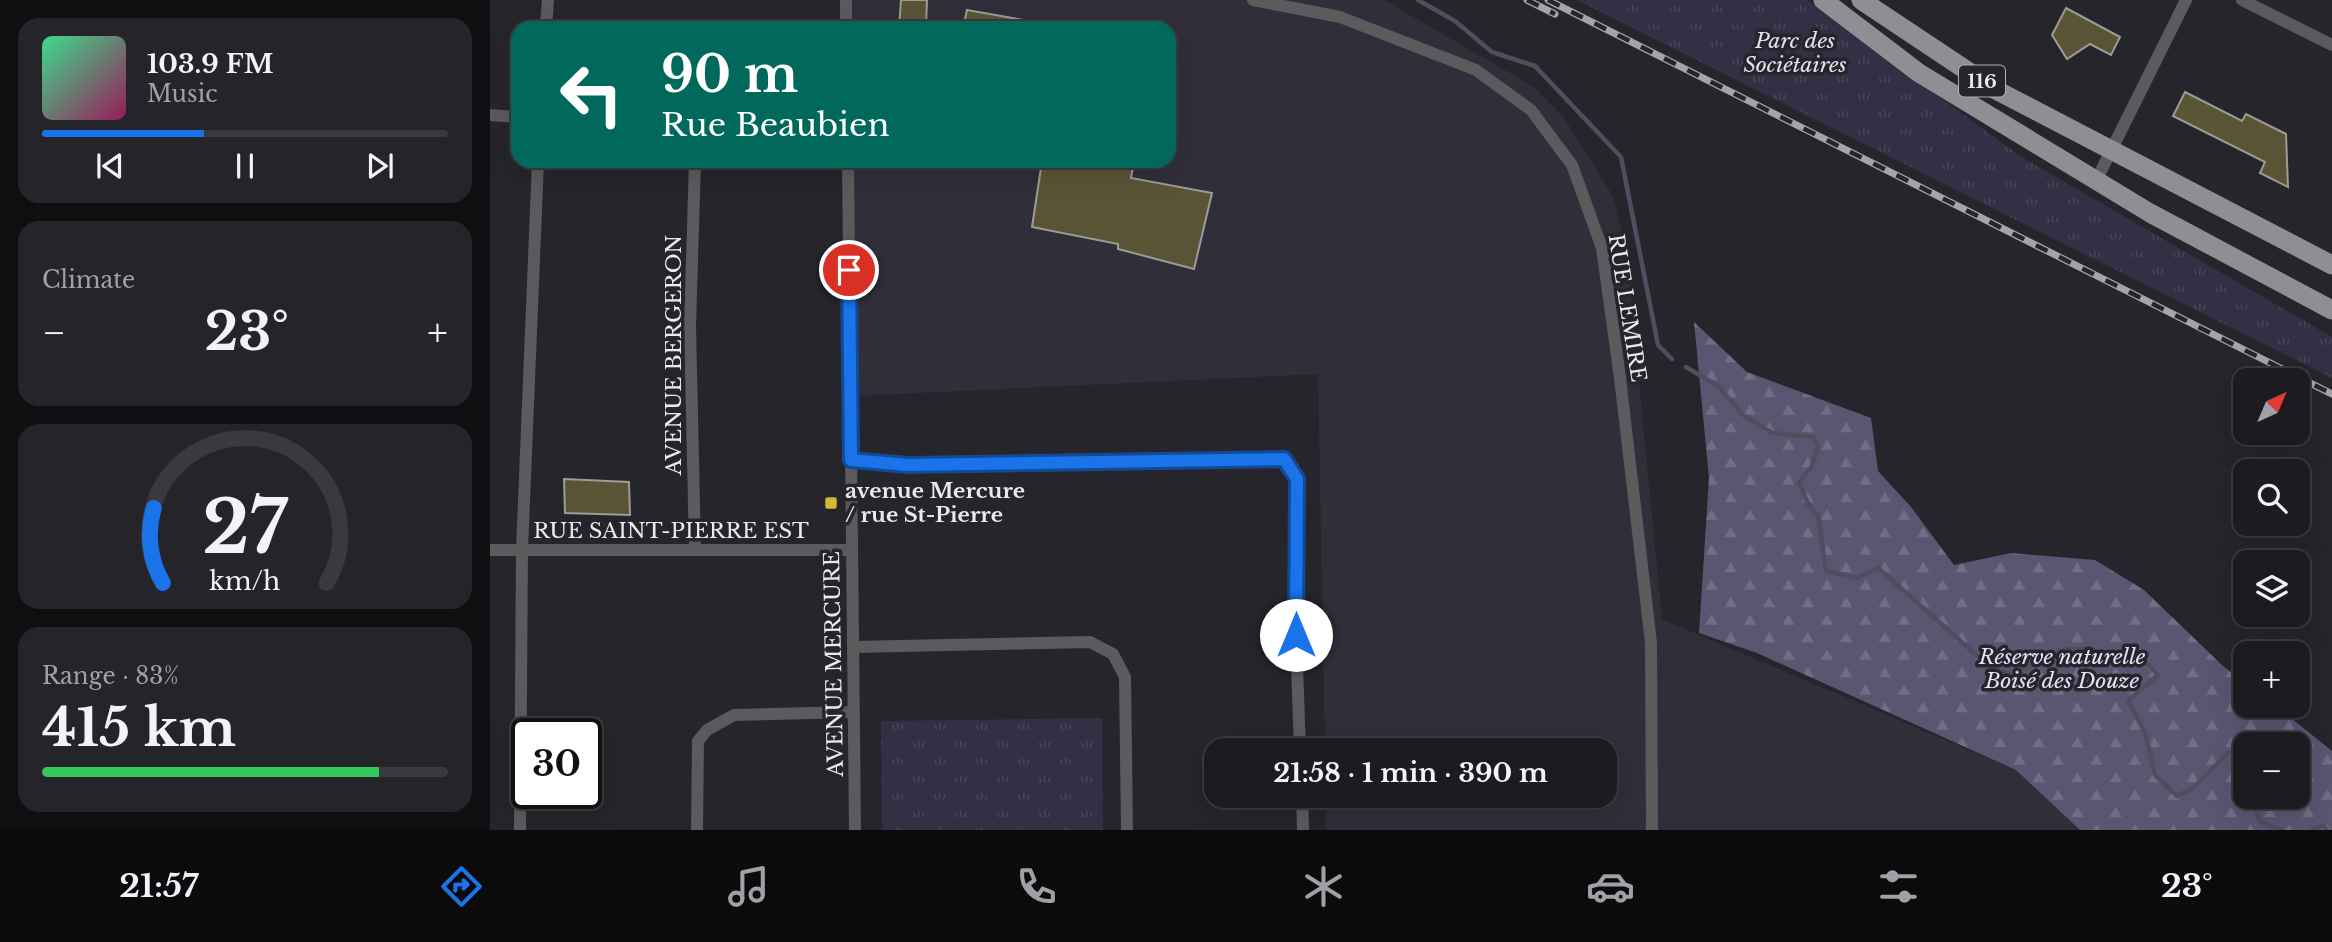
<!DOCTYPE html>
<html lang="en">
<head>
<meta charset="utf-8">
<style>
  :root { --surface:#1c1c20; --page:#252529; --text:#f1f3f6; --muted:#a0a1a5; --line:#3a3a3e; --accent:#1a73e8 }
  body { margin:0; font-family:"Libre Baskerville",serif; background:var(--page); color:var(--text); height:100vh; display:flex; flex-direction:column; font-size:26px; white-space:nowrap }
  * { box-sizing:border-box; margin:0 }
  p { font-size:23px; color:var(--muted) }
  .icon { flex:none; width:38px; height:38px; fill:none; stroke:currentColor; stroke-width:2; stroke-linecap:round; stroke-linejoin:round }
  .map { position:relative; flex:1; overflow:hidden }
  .panel { display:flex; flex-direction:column; gap:18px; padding:18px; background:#0f0f12; width:490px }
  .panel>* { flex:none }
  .hud { position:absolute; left:21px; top:21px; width:665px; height:147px; border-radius:21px; box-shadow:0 7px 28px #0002,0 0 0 2px var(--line); background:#00695c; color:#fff; overflow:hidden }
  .needle { width:46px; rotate:44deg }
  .tools { position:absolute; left:1743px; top:368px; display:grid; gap:14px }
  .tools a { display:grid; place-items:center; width:77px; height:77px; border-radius:14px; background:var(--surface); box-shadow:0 7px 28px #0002,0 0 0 2px var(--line); font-size:35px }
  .speed { position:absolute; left:21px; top:718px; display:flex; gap:14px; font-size:35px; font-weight:700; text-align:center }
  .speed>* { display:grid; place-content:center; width:91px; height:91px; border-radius:50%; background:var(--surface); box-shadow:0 7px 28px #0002,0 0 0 2px var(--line); line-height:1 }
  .speed .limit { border:4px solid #111; border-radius:10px; background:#fff; color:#111 }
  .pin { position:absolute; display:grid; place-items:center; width:60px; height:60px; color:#fff; margin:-30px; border:4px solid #fff; border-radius:50%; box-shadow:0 2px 7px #0007 }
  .me { position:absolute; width:77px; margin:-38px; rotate:0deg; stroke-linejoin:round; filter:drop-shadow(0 0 5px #0008) }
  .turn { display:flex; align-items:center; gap:24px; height:147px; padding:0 35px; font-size:32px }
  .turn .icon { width:91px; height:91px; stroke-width:2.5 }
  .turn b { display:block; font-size:49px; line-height:60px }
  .big { font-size:52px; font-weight:800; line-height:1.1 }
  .panel .card { flex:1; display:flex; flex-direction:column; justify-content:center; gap:10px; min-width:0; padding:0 24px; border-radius:21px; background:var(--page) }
  .panel .dial { align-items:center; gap:0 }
  .dial svg { height:182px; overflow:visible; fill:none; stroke:var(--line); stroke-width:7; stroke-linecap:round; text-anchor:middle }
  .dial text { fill:var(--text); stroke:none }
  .song { display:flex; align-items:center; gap:21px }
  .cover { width:84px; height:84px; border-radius:10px; background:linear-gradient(135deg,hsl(150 70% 55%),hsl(330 70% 35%)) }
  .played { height:7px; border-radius:4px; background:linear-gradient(90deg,var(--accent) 40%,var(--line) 40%) }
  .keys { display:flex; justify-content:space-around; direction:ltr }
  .heat { display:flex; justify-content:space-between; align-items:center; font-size:38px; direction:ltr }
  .charge { height:10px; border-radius:5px; background:linear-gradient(90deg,#34c759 83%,var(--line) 0) }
  .trip { position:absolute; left:714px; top:738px; width:413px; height:70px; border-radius:21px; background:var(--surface); box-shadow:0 7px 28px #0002,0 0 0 2px var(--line); font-weight:800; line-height:70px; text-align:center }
  .tab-bar { display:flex; height:112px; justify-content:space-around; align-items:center; background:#0b0b0d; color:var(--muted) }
  .tab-bar .icon { width:49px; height:49px }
  .tab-bar .active { color:var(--accent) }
  .tab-bar b { font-size:32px; color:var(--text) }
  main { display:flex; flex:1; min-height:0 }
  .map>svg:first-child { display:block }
  .built { fill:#302e39 }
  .grass { fill:url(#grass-tufts) }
  .forest { fill:url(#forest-firs); fill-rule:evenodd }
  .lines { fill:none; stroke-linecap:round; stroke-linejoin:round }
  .stream { stroke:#524d5e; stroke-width:4.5 }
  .building { fill:#5a5437; stroke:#9c9b94; stroke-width:2 }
  .minor { stroke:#5b5a5d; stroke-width:12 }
  .primary { stroke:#8f8e93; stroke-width:19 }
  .rail-casing { stroke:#a5a4a8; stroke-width:7 }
  .rail { stroke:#26252b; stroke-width:4.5; stroke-dasharray:13; stroke-linecap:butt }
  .route-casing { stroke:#114b97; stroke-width:18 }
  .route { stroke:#1a73e8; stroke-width:12 }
  .poi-dot { fill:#d1b736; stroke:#26252b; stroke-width:2.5 }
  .labels { text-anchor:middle; stroke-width:7; stroke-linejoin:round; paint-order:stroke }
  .shield { fill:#26252b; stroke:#afaeb3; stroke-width:2 }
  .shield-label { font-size:19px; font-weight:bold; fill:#eae9ed }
  .park-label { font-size:21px; font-style:italic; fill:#e4e1f7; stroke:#26252b }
  .street-label { font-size:21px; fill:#eae9ed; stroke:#26252b }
  .poi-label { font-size:21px; font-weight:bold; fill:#eae9ed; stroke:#26252b; text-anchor:start }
</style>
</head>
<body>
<main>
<section class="panel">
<div class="card">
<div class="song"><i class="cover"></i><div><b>103.9 FM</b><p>Music</p></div></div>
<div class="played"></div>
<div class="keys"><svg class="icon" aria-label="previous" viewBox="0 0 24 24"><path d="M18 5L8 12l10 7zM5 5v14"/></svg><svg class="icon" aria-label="pause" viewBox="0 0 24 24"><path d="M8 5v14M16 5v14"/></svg><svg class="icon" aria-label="next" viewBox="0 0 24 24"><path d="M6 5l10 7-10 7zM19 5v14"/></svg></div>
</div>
<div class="card"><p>Climate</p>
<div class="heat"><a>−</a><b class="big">23°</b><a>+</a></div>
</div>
<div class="card dial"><svg viewBox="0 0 100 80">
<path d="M14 69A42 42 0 1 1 86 69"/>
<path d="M14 69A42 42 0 0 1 10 36" stroke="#1a73e8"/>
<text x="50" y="56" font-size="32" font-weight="700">27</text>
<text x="50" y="72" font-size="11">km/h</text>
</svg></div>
<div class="card"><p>Range · 83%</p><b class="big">415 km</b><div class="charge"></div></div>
</section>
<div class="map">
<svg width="1842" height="830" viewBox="0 0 1842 830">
  <defs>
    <pattern id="grass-tufts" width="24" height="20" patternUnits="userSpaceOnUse" patternTransform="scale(1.75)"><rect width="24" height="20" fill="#332f44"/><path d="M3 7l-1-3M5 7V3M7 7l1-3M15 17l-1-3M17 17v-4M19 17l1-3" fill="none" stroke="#474356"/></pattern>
    <pattern id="forest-firs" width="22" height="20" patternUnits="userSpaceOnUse" patternTransform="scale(1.75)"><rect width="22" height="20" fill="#5a5571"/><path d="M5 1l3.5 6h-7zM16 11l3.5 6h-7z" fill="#726d86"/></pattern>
  </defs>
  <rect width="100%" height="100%" fill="#26252b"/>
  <path class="built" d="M360,0H894L1044,87L1073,116L1123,196L1136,247L1172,619L1526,770L1592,830H836V796H1115V751H835L828,374L365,396L362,161H679V28H360Z"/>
  <path class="grass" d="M1087,0H1317L1530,156L1842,337V378Z
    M612,718L613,830H392L391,721Z"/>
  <path class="forest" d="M1204,322L1257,372L1381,418L1388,471L1421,507L1464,565L1521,553L1605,560L1654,590L1733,666L1755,683V705H1785L1842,751V830H1590L1526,770L1267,653L1209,633L1219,478ZM1755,744H1808V796H1755Z"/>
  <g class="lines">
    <path class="stream" d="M928,0L965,21L1002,52L1045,66L1131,157L1168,345L1182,359
      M1196,367L1228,386L1253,415L1282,433L1324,437L1328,447L1322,466L1309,483L1318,504L1328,516L1336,571L1367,578L1388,568L1501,668L1524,675L1573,649H1596L1658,664L1668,675L1638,701L1655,732L1665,775L1687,796L1703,788L1738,753H1755
      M1760,796L1770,822L1792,830
      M1821,830L1833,825L1837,830"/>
  </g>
  <path class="building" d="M411,0H437L436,28H409Z
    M1576,8L1630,37L1621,55L1600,44L1577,59L1562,35Z
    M477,10L545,22L544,28H473Z
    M1695,92L1752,121L1756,114L1796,134L1798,187L1770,173L1775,162L1683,116Z
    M552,161H644L641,178L722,193L704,269L628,249V244L542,227Z
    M74,479L139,482L140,515L75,513Z"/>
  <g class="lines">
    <path class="minor" d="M356,0V28
      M763,0L850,17L986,70L1041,110L1082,165L1112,248L1130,378L1161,643L1162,830
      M1752,0L1842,45
      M56,28L58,0
      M0,115L28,117
      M205,161L200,326L205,549
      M358,161L365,830
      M1606,181L1696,0
      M361,460L418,465L794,459L807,479L806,635L810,751
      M0,550H362
      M363,647L600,642L623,654L635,677L637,830
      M812,796L813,830
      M30,830L32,550L48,161
      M207,830L208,741L217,730L244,715L364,712"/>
    <path class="primary" d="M1333,0L1429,73L1660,213L1842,310
      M1371,0L1506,90L1842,265"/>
    <g class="rail-casing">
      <path id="rail" d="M1037,0L1065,14
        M1058,0L1842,394"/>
    </g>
    <use href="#rail" class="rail"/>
  </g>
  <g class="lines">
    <g class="route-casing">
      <path id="route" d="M359,270L361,460L418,465L794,459L807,479L806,635"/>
    </g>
    <use href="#route" class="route"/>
  </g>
  <rect class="poi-dot" x="334" y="496" width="14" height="14" rx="3.5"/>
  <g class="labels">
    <rect class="shield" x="1469" y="65.5" width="46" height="31" rx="5"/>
    <g class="shield-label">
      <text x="1492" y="88">116</text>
    </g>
    <g class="park-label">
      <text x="1305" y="48">Parc des<tspan x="1305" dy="24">Sociétaires</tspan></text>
      <text x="1572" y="664">Réserve naturelle<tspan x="1572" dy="24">Boisé des Douze</tspan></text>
    </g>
    <g class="street-label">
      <text transform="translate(1137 308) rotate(81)" y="7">RUE LEMIRE</text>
      <text transform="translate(184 355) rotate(-90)" y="7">AVENUE BERGERON</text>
      <text x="181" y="538">RUE SAINT-PIERRE EST</text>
      <text transform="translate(344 664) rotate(-91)" y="7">AVENUE MERCURE</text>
    </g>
    <g class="poi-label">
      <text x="355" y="498">avenue Mercure<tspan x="355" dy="24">/ rue St-Pierre</tspan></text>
    </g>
  </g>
</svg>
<div class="tools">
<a><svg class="needle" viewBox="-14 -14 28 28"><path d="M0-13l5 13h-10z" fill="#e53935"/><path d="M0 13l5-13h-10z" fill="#a0a1a5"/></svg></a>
<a><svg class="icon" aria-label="search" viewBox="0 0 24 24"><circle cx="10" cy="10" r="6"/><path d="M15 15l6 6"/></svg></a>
<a><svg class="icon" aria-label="layers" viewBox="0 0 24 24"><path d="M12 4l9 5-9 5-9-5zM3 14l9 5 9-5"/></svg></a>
<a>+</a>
<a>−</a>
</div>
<div class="speed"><div class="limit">30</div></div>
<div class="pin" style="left:359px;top:270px;background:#d93025"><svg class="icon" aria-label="arrive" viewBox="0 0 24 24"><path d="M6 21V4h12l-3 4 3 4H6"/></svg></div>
<svg class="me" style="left:806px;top:635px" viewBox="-20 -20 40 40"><circle r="19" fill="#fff"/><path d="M0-13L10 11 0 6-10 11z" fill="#1a73e8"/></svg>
<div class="trip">21:58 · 1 min · 390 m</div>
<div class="hud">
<div class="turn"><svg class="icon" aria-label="left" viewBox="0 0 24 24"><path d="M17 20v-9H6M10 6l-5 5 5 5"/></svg><div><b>90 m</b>Rue Beaubien</div></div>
</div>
</div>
</main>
<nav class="tab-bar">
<b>21:57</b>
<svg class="icon active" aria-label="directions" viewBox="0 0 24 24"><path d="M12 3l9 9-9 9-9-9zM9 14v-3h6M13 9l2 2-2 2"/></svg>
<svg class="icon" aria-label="music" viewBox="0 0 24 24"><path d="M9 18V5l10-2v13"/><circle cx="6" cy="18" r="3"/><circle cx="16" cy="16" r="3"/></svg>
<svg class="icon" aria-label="phone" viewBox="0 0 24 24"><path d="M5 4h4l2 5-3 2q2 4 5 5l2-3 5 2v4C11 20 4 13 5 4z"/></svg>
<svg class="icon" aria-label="climate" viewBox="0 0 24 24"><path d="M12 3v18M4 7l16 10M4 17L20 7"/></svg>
<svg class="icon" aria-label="car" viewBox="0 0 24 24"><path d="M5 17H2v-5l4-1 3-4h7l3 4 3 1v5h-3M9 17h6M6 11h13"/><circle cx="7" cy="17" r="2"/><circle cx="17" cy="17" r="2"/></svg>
<svg class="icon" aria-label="filters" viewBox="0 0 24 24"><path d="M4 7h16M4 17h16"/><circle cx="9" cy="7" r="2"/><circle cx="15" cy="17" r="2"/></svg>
<b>23°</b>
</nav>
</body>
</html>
